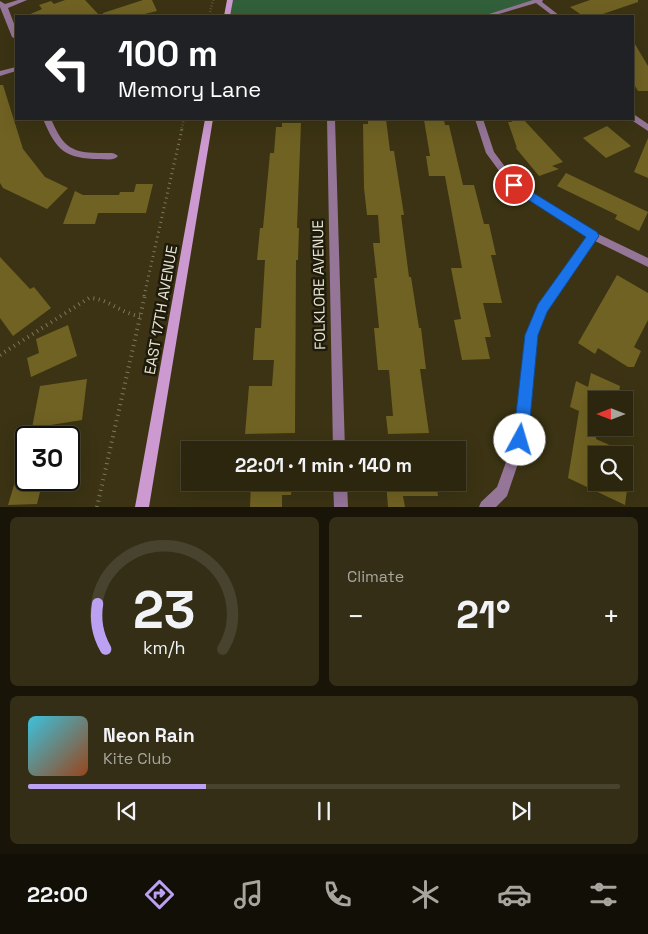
<!DOCTYPE html>
<html lang="en">
<head>
<meta charset="utf-8">
<style>
  :root { --surface:#2c260e; --page:#342e17; --text:#f1f3f6; --muted:#a6a59e; --line:#48432e; --accent:#bca0f2 }
  body { margin:0; font-family:"Space Grotesk",sans-serif; background:var(--page); color:var(--text); height:100vh; display:flex; flex-direction:column; font-size:19px; white-space:nowrap }
  * { box-sizing:border-box; margin:0 }
  p { font-size:16px; color:var(--muted) }
  .icon { flex:none; width:28px; height:28px; fill:none; stroke:currentColor; stroke-width:2; stroke-linecap:round; stroke-linejoin:round }
  .map { position:relative; height:507px; overflow:hidden }
  .side { display:flex; flex-direction:column; gap:10px; padding:10px; background:#181508; flex:1 }
  .side>* { flex:none }
  .banner { position:absolute; left:15px; top:15px; width:619px; height:105px; border-radius:0px; box-shadow:0 5px 20px #0002,0 0 0 1px var(--line); background:#202124; color:#fff; overflow:hidden }
  .needle { width:32px; rotate:270deg }
  .controls { position:absolute; left:588px; top:391px; display:grid; gap:10px }
  .controls a { display:grid; place-items:center; width:45px; height:45px; border-radius:0px; background:var(--surface); box-shadow:0 5px 20px #0002,0 0 0 1px var(--line); font-size:25px }
  .speed { position:absolute; left:15px; top:426px; display:flex; gap:10px; font-size:25px; font-weight:700; text-align:center }
  .speed>* { display:grid; place-content:center; width:65px; height:65px; border-radius:50%; background:var(--surface); box-shadow:0 5px 20px #0002,0 0 0 1px var(--line); line-height:1 }
  .speed .limit { border:2px solid #111; border-radius:8px; background:#fff; color:#111 }
  .pin { position:absolute; display:grid; place-items:center; width:42px; height:42px; color:#fff; margin:-21px; border:2px solid #fff; border-radius:50%; box-shadow:0 1px 5px #0007 }
  .me { position:absolute; width:55px; margin:-28px; rotate:6deg; stroke-linejoin:round; filter:drop-shadow(0 0 4px #0008) }
  .turn { display:flex; align-items:center; gap:18px; height:105px; padding:0 20px; font-size:22px }
  .turn .icon { width:65px; height:65px; stroke-width:2.5 }
  .turn b { display:block; font-size:35px; line-height:42px }
  .big { font-size:38px; font-weight:600; line-height:1.1 }
  .side .tile { flex:1; display:flex; flex-direction:column; justify-content:center; gap:8px; min-width:0; padding:0 18px; border-radius:8px; background:var(--page) }
  .side .dial { align-items:center; gap:0 }
  .dial svg { height:130px; overflow:visible; fill:none; stroke:var(--line); stroke-width:7; stroke-linecap:round; text-anchor:middle }
  .dial text { fill:var(--text); stroke:none }
  .song { display:flex; align-items:center; gap:15px }
  .cover { width:60px; height:60px; border-radius:8px; background:linear-gradient(135deg,hsl(190 70% 55%),hsl(20 70% 35%)) }
  .played { height:5px; border-radius:2px; background:linear-gradient(90deg,var(--accent) 30%,var(--line) 30%) }
  .keys { display:flex; justify-content:space-around; direction:ltr }
  .heat { display:flex; justify-content:space-between; align-items:center; font-size:28px; direction:ltr }
  .side .tiles { flex:1; display:grid; gap:10px; grid-template-columns:1fr 1fr }
  .tile:last-child { grid-column:span 2 }
  .trip { position:absolute; left:181px; top:441px; width:285px; height:50px; border-radius:0px; background:var(--surface); box-shadow:0 5px 20px #0002,0 0 0 1px var(--line); font-weight:600; line-height:50px; text-align:center }
  .tab-bar { display:flex; height:80px; justify-content:space-around; align-items:center; background:#120f06; color:var(--muted) }
  .tab-bar .icon { width:35px; height:35px }
  .tab-bar .active { color:var(--accent) }
  .tab-bar b { font-size:22px; color:var(--text) }
  .map>svg:first-child { display:block }
  .green { fill:#31603a }
  .building { fill:#706223 }
  .lines { fill:none; stroke-linecap:round; stroke-linejoin:round }
  .path-far2 { stroke:#7e785d; stroke-width:2.5; stroke-dasharray:0.5 2.5; stroke-linecap:butt }
  .path-far1 { stroke:#7e785d; stroke-width:3; stroke-dasharray:1 4; stroke-linecap:butt }
  .path { stroke:#7e785d; stroke-width:4; stroke-dasharray:1 4.5; stroke-linecap:butt }
  .street { fill:#957598; fill-rule:evenodd }
  .secondary { fill:#cc99d1; fill-rule:evenodd }
  .route { fill:#1a73e8; stroke:#114b97 }
  .labels { text-anchor:middle; stroke-width:5; stroke-linejoin:round; paint-order:stroke }
  .street-label { font-size:15px; fill:#e9e5d2; stroke:#1e1b0d }
</style>
</head>
<body>
<div class="map">
<svg width="648" height="507" viewBox="0 0 648 507">
  <rect width="100%" height="100%" fill="#3b3313"/>
  <path class="green" d="M230,0H540L486,16H227Z"/>
  <path class="building" d="M65,0H85L100,16H26L42,9L39,5L51,1L54,4Z
    M143,0H152L157,11L136,16H103V13Z
    M590,0H638V2L597,16H583L570,7Z
    M632,39L648,66V91H638L632,81Z
    M0,85H3L23,149L45,177L68,188L47,209L3,188L0,183Z
    M368,119H386L390,151H394L404,215H401L409,277H411L419,328H421L426,369H420L429,433L388,434L386,416H393L389,370H378L374,328H379L374,278H377L373,243H380L378,215H367L364,188L363,124H368Z
    M511,119H523L563,162L552,166L559,169L539,176L515,147L517,148L508,122H512Z
    M424,120H444L445,125H449L463,185H474L484,224H489L496,255H491L502,303H483L491,337H485L490,359L462,360L454,320L461,319L451,268H462L445,176H429L426,156H430Z
    M282,123H301L297,228H299L298,260H296L295,433L245,434L249,386H272L274,360H253L255,328H261L265,260H257L260,228H263L270,153H274L276,127H282Z
    M607,126L631,146L606,158L583,138Z
    M648,138V178L634,172Z
    M566,173L648,212L639,231L615,219L617,215L557,186Z
    M136,184H153L146,213H98L95,224H63L75,191L83,195H119L120,192H134Z
    M0,257L30,289L34,287L51,308L13,336L0,318Z
    M617,275L648,293V320L634,347L641,351L634,367H628L598,348L595,354L578,343Z
    M68,325L77,356L31,377L27,358L39,353L36,339Z
    M591,373L620,386L618,400H596V439L632,455H596V482H628L625,505L568,478L579,411L570,407L576,381L588,387Z
    M87,379L82,420L32,428L40,386Z
    M23,455L26,456V480H43L37,504L8,505Z
    M251,482H292L291,495H282V507H250Z
    M386,482H436L438,496H403L405,507H388Z"/>
  <g class="lines">
    <path class="path-far2" d="M210,12L213,0
      M181,131L184,119"/>
    <path class="path-far1" d="M144,296L182,129"/>
    <path class="path" d="M0,355L89,298C108,298 121,314 140,316
      M97,507L145,295"/>
    <path class="street" d="M18,0H27L8,8L16,29V39L12,37L0,7V1L5,4Z
      M533,0H543L542,2L560,16H553L536,3L492,16H483Z
      M16,67V71L0,76V71Z
      M632,113L648,124V131L630,119H632Z
      M43,119H51C64,149 72,153 104,153C110,153 114,152 118,156C114,161 106,159 100,159C65,159 56,150 43,119Z
      M327,119H335L345,450H333Z
      M475,119H483L494,152L517,183L596,233L648,258V267L595,241L547,311L537,335L526,440L507,496L496,507H479L481,502L497,487L514,440L525,335L539,304L587,237L511,187L486,153Z
      M333,482H347L348,507H334Z"/>
    <path class="secondary" d="M227,0H233L230,16H224Z
      M205,119H213L149,507H135Z"/>
  </g>
  <path class="route" d="M514,181L597,232L599,236L547,312L538,335L528,440L525,445L520,447L515,445L513,440L525,335L538,304L586,237L510,188L508,185Z"/>
  <g class="labels">
    <g class="street-label">
      <text transform="translate(319 285) rotate(-91)" y="5">FOLKLORE AVENUE</text>
      <text transform="translate(161 310) rotate(-80)" y="5">EAST 17TH AVENUE</text>
    </g>
  </g>
</svg>
<div class="controls">
<a><svg class="needle" viewBox="-14 -14 28 28"><path d="M0-13l5 13h-10z" fill="#e53935"/><path d="M0 13l5-13h-10z" fill="#a6a59e"/></svg></a>
<a><svg class="icon" aria-label="search" viewBox="0 0 24 24"><circle cx="10" cy="10" r="6"/><path d="M15 15l6 6"/></svg></a>
</div>
<div class="speed"><div class="limit">30</div></div>
<div class="pin" style="left:514px;top:185px;background:#d93025"><svg class="icon" aria-label="arrive" viewBox="0 0 24 24"><path d="M6 21V4h12l-3 4 3 4H6"/></svg></div>
<svg class="me" style="left:520px;top:440px" viewBox="-20 -20 40 40"><circle r="19" fill="#fff"/><path d="M0-13L10 11 0 6-10 11z" fill="#1a73e8"/></svg>
<div class="trip">22:01 · 1 min · 140 m</div>
<div class="banner">
<div class="turn"><svg class="icon" aria-label="left" viewBox="0 0 24 24"><path d="M17 20v-9H6M10 6l-5 5 5 5"/></svg><div><b>100 m</b>Memory Lane</div></div>
</div>
</div>
<section class="side">
<div class="tiles">
<div class="tile dial"><svg viewBox="0 0 100 80">
<path d="M14 69A42 42 0 1 1 86 69"/>
<path d="M14 69A42 42 0 0 1 9 41" stroke="#bca0f2"/>
<text x="50" y="56" font-size="32" font-weight="700">23</text>
<text x="50" y="72" font-size="11">km/h</text>
</svg></div>
<div class="tile"><p>Climate</p>
<div class="heat"><a>−</a><b class="big">21°</b><a>+</a></div>
</div>
<div class="tile">
<div class="song"><i class="cover"></i><div><b>Neon Rain</b><p>Kite Club</p></div></div>
<div class="played"></div>
<div class="keys"><svg class="icon" aria-label="previous" viewBox="0 0 24 24"><path d="M18 5L8 12l10 7zM5 5v14"/></svg><svg class="icon" aria-label="pause" viewBox="0 0 24 24"><path d="M8 5v14M16 5v14"/></svg><svg class="icon" aria-label="next" viewBox="0 0 24 24"><path d="M6 5l10 7-10 7zM19 5v14"/></svg></div>
</div>
</div>
</section>
<nav class="tab-bar">
<b>22:00</b>
<svg class="icon active" aria-label="directions" viewBox="0 0 24 24"><path d="M12 3l9 9-9 9-9-9zM9 14v-3h6M13 9l2 2-2 2"/></svg>
<svg class="icon" aria-label="music" viewBox="0 0 24 24"><path d="M9 18V5l10-2v13"/><circle cx="6" cy="18" r="3"/><circle cx="16" cy="16" r="3"/></svg>
<svg class="icon" aria-label="phone" viewBox="0 0 24 24"><path d="M5 4h4l2 5-3 2q2 4 5 5l2-3 5 2v4C11 20 4 13 5 4z"/></svg>
<svg class="icon" aria-label="climate" viewBox="0 0 24 24"><path d="M12 3v18M4 7l16 10M4 17L20 7"/></svg>
<svg class="icon" aria-label="car" viewBox="0 0 24 24"><path d="M5 17H2v-5l4-1 3-4h7l3 4 3 1v5h-3M9 17h6M6 11h13"/><circle cx="7" cy="17" r="2"/><circle cx="17" cy="17" r="2"/></svg>
<svg class="icon" aria-label="filters" viewBox="0 0 24 24"><path d="M4 7h16M4 17h16"/><circle cx="9" cy="7" r="2"/><circle cx="15" cy="17" r="2"/></svg>
</nav>
</body>
</html>
